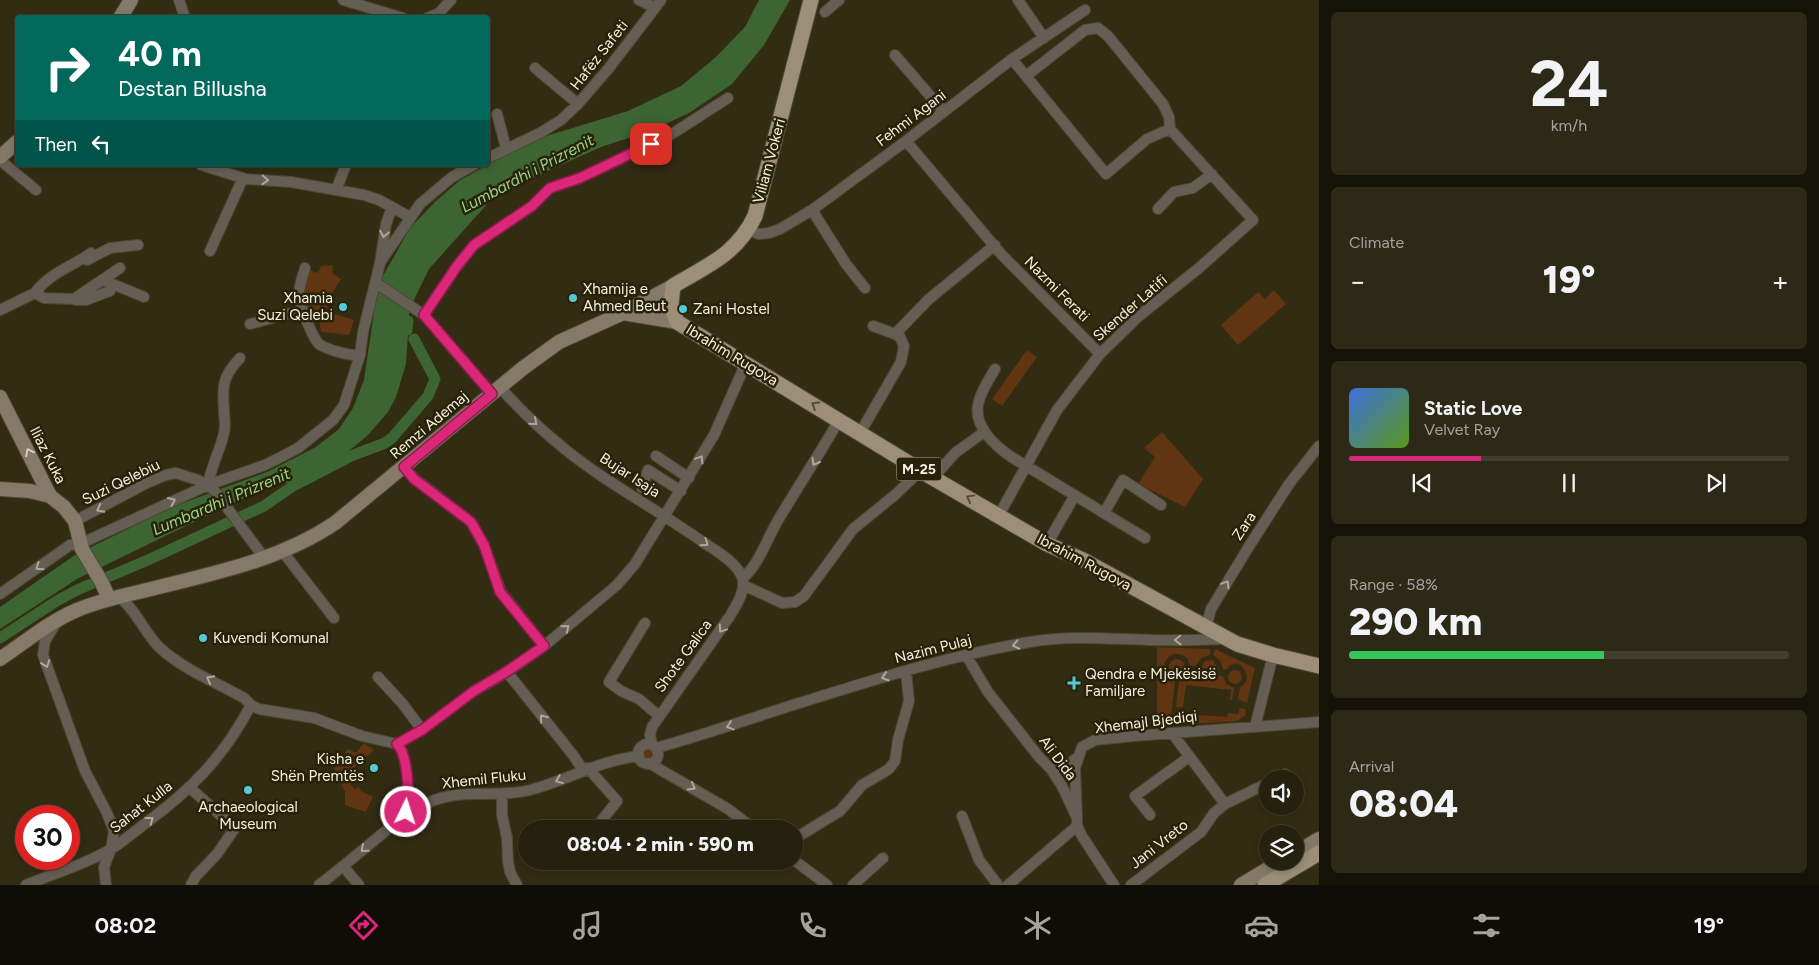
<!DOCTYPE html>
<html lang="en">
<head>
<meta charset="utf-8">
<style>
  :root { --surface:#26210e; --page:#2e2917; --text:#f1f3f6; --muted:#a4a39e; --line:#423e2e; --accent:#db2777 }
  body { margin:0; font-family:Figtree,sans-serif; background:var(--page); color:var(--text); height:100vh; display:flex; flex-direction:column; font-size:19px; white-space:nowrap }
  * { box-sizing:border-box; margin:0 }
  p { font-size:16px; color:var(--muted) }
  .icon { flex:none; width:28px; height:28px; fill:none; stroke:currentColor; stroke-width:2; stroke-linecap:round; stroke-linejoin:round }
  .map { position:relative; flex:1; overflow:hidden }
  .side { display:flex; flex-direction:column; gap:12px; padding:12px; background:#151208; width:500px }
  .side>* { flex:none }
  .guide { position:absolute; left:15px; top:15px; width:475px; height:152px; border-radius:5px; box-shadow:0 2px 8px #0003,0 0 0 1px var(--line); background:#00695c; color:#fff; overflow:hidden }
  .buttons { position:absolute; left:1259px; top:770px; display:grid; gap:10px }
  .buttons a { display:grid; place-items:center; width:45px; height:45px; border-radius:50%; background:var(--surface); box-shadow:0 2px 8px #0003,0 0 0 1px var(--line); font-size:25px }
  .speed { position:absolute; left:15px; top:805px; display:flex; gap:10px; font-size:25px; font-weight:700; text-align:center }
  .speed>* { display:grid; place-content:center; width:65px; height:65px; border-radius:50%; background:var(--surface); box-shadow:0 2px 8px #0003,0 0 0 1px var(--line); line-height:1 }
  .speed .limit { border:8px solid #d22; background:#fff; color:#111 }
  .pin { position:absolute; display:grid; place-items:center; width:42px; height:42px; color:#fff; margin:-21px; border-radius:10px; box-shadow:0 2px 8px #0006 }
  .me { position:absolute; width:55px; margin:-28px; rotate:4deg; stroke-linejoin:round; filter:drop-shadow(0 0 4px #0008) }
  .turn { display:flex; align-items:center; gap:18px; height:105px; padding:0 20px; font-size:22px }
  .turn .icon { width:65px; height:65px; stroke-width:2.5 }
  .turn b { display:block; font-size:35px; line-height:42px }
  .then { display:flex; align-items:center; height:48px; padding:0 20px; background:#0003; gap:10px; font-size:19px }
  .big { font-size:38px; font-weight:800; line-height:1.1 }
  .side .widget { flex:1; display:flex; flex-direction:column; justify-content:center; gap:8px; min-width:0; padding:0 18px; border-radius:8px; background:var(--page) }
  .side .dial { align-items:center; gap:0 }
  .dial b { font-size:65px; line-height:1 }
  .song { display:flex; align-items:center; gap:15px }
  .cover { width:60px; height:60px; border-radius:8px; background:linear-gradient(135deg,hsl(220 70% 55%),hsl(90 70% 35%)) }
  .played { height:5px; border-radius:2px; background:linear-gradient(90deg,var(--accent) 30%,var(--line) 30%) }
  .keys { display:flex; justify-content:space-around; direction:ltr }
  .heat { display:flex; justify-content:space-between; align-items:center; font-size:28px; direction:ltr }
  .charge { height:8px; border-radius:4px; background:linear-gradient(90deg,#34c759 58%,var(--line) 0) }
  .trip { position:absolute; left:518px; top:820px; width:285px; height:50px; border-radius:25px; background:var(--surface); box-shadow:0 2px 8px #0003,0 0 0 1px var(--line); font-weight:800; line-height:50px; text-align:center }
  .tab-bar { display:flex; height:80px; justify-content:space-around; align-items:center; background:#0f0d06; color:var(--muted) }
  .tab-bar .icon { width:35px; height:35px }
  .tab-bar .active { color:var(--accent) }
  .tab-bar b { font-size:22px; color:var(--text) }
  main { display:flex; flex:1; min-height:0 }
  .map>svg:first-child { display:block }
  .green { fill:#613412 }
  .water { fill:#3c6533 }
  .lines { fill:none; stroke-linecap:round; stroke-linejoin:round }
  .canal { stroke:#3c6533; stroke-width:11 }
  .street-casing { stroke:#4d4830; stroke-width:12 }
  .secondary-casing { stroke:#4d4830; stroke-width:16 }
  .primary-casing { stroke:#4d4830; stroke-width:17 }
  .street { stroke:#655e54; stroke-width:10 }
  .secondary { stroke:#857969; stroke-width:14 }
  .primary { stroke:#9d8e79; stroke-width:15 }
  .oneway { stroke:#ada89b }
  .oneway2 { stroke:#574d36 }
  .oneway3 { stroke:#d3cdbe }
  .route-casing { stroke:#8e194d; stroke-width:12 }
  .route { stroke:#db2777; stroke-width:9 }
  .poi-dot { fill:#52cbd7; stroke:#282209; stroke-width:2 }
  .labels { text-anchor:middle; stroke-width:5; stroke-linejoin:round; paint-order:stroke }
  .shield { fill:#282209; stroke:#b8b3a1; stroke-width:1 }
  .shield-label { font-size:14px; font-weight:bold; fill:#f5f1e2 }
  .street-label { font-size:15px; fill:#f5f1e2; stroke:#282209 }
  .poi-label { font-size:15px; fill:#f5f1e2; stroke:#282209; text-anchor:start }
  .water-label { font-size:16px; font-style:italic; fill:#99d58b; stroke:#282209 }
</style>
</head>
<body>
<main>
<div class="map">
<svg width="1319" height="885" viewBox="0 0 1319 885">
  <rect width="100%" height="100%" fill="#322c13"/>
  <path class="green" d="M333,265L332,273L341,279L330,297L326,311L354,320L349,335L321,332L318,312L307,310L303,290L309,270L318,273L321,266Z
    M1274,290L1286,304L1238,345L1221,325L1258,292L1265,299Z
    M1027,350L1037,357L1002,406L992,399Z
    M1162,432L1203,479L1185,507L1138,484L1155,457L1144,448Z
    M1157,647L1210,649V655L1201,658L1196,666H1190L1187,658C1169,643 1153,671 1175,681L1170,726H1157Z
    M1215,649L1255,668L1247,703L1238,699L1240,688L1246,682C1249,668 1236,656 1226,670L1223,669L1220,660L1213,655Z
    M1169 667a8 8 0 1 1 16 0a8 8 0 1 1-16 0Z
    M1213,660L1219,670L1201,668L1205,661Z
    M1228 677a7 7 0 1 1 14 0a7 7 0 1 1-14 0Z
    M1189,672L1223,676L1226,684L1234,688L1232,700H1230L1231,690L1186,685L1183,707H1176L1179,680Z
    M1240,708L1246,709L1245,716L1237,721L1175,725L1176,712L1183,711V714L1227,717L1228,713L1238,714Z
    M364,743L374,750L348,773L352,781L350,784L355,789L359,787L361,791L373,797L366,812L345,805V792L334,769L348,749L356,753Z
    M641 754a7 7 0 1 1 14 0a7 7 0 1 1-14 0Z"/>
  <path class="water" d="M759,0H790L764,45L732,84L689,113L650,131L601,147L521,183L489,202L429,269L409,310V321H405V331L408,334L406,364L396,397L388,412L368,435L338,460L291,484L281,482L235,502L77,579L0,629V607L75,555L172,507L267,472L316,447L339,429L353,408L364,380L377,292L383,276L410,228L436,201L459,181L527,142L628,111L681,86L716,57L745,27Z"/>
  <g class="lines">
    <path class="canal" d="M407,330L408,321
      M0,638L55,602L77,590L148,560L264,506L293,486L351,456L385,443L392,438L428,396L435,379L414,339"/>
    <g class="street-casing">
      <path id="street" d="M179,0L185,18
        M343,0L403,18
        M639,0L654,7
        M1018,0L1044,38
        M825,12L839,0
        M427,18L439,13L451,0
        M895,55L944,112
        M535,68L578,104
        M1026,76L1085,30L1098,28L1108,36L1163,104L1169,117L1170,129
        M497,114L506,148
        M906,141L1002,255L1100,354
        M488,158L540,133L561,120L578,104L609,68L661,0
        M0,160L36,190
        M201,165L246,179L291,182L364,195L379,200L410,217
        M336,190L346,165
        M1158,209L1174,192L1193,188L1212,174
        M812,210L846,264L865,288
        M748,230L759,234L769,233L780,229L812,210L906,141L1012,59L1085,10
        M210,251L243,178
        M87,260L110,248L138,245
        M381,261L420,204L452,177L474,165
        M305,268C303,276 299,285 299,294C299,304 312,337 319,344C327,350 351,356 360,355
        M103,280L144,297
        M376,283L424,315L492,394
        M35,293C48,274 73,266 91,253
        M75,300H86L110,291
        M0,310L35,293L44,298L74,299L120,268
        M424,315L457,266L474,245L532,206L550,188L580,178L667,137L728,98
        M250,324L287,314L304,312
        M895,334L929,299L995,245
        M995,369C989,380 980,392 978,405C974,426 994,445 1010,456L1145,538
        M500,387C520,410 542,431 566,450C578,460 591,469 603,477C636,499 670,519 703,542C716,551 736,562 742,577C747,589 736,606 730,616L652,727L650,735L652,745
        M860,433L901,362L904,346L900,337L895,334L873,326
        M656,456L689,478
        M404,467L415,479L471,522L484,545L501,592L544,646
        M933,478L955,453L984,432
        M208,485C211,466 220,451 224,433C226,425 224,418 224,410C222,385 223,376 240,358
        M642,488L648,470L681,491
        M1104,513L1123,480L1161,505
        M999,515L1057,410L1100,354L1139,316L1199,268L1253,220L1170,129L1147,139L1106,174L1012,59
        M75,521L147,483L166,475L176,473L182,475L198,480L214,490L265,559
        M1047,544L1075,495
        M283,552L334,618
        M743,578C759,564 766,541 777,522C797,488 819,455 839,420
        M743,585L782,603L795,602L804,596L853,529L895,495L921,470
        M0,594L70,545L80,544L208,485L265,465L281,457L298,448L333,420L344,405L360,355L363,332L380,263L386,224L392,207
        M119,597C136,609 144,633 160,648C184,670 216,682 244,698L251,705L259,709L314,718L362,736L397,744
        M56,623L45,641L43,655L85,771L107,813L114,831L111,849L104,867L106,885
        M645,623L609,682L621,691L639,699L659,716
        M1206,628L1211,609L1248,548L1289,484L1319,446
        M966,655L988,692L1039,757L1051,769L1062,786L1077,818V826L1082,836L1114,885
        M507,672L573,755L583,770
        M378,677L402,703L422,730
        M1255,727L1273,655
        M1172,733L1225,804
        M397,744L422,730L474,691L507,672L544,646L617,585L635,564L714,435L746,363
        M397,744C409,755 411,804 402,817
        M638 754a10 10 0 1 1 20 0a10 10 0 1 1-20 0Z
        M656,748C703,735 749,719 796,704C873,680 951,655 1030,642C1069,635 1110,639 1150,640C1175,641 1201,640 1226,639
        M649,763L728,809L754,829
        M588,768L617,801L599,824
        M1051,769L1068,765L1078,757
        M1276,779L1285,774
        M189,787L235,828L217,854L196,876L191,885
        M502,795V815L507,838L508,861L510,872L517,885
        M1150,815L1135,796L1189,757
        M962,816L979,860L998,885
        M1077,818L1075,768L1082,747L1095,740L1134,736L1319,722
        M794,839L840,811L862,785L889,769L895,761L898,740L909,701L906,671
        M794,860L827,885
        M343,866L359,885
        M26,885C54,873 85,865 111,849C122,842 132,834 142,826C190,791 223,758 251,705
        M319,885C336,872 353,858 370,844C394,824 418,801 450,796C477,791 503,797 530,790C569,780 597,761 639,756
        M853,885L883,858
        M1008,885L1077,826
        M1131,885L1201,832L1214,813L1225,804L1268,783"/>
    </g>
    <g class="secondary-casing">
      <path id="secondary" d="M120,18L131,0
        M0,157L18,141
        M623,313L677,322
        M0,397L50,496L64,507L75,521L82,549L102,583L109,599
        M0,489L30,491L50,496
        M0,659C25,642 49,622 77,610C98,601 121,596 143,591C209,574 277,562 335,523L523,368L559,342L623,313L673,286
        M1295,853L1319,839
        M1241,885L1281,861"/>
    </g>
    <g class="primary-casing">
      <path id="primary" d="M811,0L755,216C737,254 708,265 673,286L671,305L677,322L933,478L1047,544L1083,560L1237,644L1273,655L1319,666
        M1265,885L1319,853"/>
    </g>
    <use href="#street" class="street"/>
    <use href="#secondary" class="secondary"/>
    <use href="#primary" class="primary"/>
  </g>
  <defs><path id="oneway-chevron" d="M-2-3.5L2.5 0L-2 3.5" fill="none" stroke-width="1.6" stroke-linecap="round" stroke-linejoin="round" transform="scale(1.25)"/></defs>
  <g class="oneway">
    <use href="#oneway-chevron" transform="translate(265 180) rotate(3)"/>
    <use href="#oneway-chevron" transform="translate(384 234) rotate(101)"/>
    <use href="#oneway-chevron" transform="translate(534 422) rotate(41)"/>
    <use href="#oneway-chevron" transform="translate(700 459) rotate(-59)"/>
    <use href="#oneway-chevron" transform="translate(815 462) rotate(120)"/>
    <use href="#oneway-chevron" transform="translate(172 501) rotate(-24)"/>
    <use href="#oneway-chevron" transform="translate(100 509) rotate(153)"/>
    <use href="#oneway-chevron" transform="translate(705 543) rotate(35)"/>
    <use href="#oneway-chevron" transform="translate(39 567) rotate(145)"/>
    <use href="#oneway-chevron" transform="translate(1226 584) rotate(-59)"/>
    <use href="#oneway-chevron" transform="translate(566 628) rotate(-39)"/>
    <use href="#oneway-chevron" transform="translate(722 629) rotate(124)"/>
    <use href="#oneway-chevron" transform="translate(1178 640) rotate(179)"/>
    <use href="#oneway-chevron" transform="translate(1016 645) rotate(168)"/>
    <use href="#oneway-chevron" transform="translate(46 664) rotate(70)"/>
    <use href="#oneway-chevron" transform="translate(885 677) rotate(163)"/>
    <use href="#oneway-chevron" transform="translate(210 679) rotate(-152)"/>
    <use href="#oneway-chevron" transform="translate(543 718) rotate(-129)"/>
    <use href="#oneway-chevron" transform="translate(730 726) rotate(162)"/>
    <use href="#oneway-chevron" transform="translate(559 780) rotate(158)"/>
    <use href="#oneway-chevron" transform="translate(692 787) rotate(30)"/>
    <use href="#oneway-chevron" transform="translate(150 820) rotate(-37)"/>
    <use href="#oneway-chevron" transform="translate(364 849) rotate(140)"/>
  </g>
  <g class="oneway2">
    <use href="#oneway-chevron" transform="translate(815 405) rotate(-148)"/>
    <use href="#oneway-chevron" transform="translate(970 498) rotate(-151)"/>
  </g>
  <use class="oneway3" href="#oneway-chevron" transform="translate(29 452) rotate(-116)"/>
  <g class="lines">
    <g class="route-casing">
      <path id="route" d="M406,812C410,798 408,754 397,744L422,730L474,691L506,672L544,646L500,592L484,545L471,522L414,479L404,467L492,394L424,315L457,266L474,245L532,206L550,188L580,178L651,144"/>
    </g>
    <use href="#route" class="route"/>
  </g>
  <g class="poi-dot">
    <circle cx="573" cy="298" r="5"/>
    <circle cx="343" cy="307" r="5"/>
    <circle cx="683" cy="309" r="5"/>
    <circle cx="203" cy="638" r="5"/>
    <path d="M1071.5 675.5h5v5h5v5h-5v5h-5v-5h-5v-5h5z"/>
    <circle cx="374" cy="768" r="5"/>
    <circle cx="248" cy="790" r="5"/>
  </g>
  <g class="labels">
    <rect class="shield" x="896.5" y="457.5" width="45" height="23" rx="4"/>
    <g class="shield-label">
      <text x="919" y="474">M-25</text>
    </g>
    <g class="street-label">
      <text transform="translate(599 55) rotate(-52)" y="5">Hafëz Safeti</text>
      <text transform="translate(911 118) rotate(-37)" y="5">Fehmi Agani</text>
      <text transform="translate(769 161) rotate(-75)" y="5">Viliam Vokeri</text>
      <text transform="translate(1057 289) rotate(45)" y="5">Nazmi Ferati</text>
      <text transform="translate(1130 308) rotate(-41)" y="5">Skender Latifi</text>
      <text transform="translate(732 355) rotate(31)" y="5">Ibrahim Rugova</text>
      <text transform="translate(429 425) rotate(-40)" y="5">Remzi Ademaj</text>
      <text transform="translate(48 455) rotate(63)" y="5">Iliaz Kuka</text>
      <text transform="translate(630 475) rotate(33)" y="5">Bujar Isaja</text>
      <text transform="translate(121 482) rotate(-26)" y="5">Suzi Qelebiu</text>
      <text transform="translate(1244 526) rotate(-57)" y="5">Zara</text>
      <text transform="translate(1084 562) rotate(28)" y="5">Ibrahim Rugova</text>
      <text transform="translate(933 649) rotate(-14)" y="5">Nazim Pulaj</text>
      <text transform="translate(683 656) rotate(-54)" y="5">Shote Galica</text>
      <text transform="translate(1146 722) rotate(-7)" y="5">Xhemajl Bjediqi</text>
      <text transform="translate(1058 758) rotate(53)" y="5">Ali Dida</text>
      <text transform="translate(484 779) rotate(-6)" y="5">Xhemil Fluku</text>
      <text transform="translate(141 807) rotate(-38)" y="5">Sahat Kulla</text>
      <text transform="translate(1159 844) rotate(-38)" y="5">Jani Vreto</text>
    </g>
    <g class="poi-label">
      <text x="583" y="294">Xhamija e<tspan x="583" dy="17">Ahmed Beut</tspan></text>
      <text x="333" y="303" text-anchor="end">Xhamia<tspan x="333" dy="17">Suzi Qelebi</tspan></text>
      <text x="693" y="314">Zani Hostel</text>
      <text x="213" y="643">Kuvendi Komunal</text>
      <text x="1085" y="679">Qendra e Mjekësisë<tspan x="1085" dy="17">Familjare</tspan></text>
      <text x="364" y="764" text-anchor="end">Kisha e<tspan x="364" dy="17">Shën Premtës</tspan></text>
      <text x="248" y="812" text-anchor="middle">Archaeological<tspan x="248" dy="17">Museum</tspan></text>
    </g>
    <g class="water-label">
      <text transform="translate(527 173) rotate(-28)" y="6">Lumbardhi i Prizrenit</text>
      <text transform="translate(221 501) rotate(-23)" y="6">Lumbardhi i Prizrenit</text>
    </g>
  </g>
</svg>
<div class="buttons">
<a><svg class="icon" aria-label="sound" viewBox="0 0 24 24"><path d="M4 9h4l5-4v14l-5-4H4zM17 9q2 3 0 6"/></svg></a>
<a><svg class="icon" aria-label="layers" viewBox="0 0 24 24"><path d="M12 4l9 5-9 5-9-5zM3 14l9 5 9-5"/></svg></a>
</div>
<div class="speed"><div class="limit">30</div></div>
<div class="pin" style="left:651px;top:144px;background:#d93025"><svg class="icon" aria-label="arrive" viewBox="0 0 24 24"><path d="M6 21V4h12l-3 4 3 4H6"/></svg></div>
<svg class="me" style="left:406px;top:812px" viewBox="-20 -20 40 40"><circle r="17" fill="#db2777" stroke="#fff" stroke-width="3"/><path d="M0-11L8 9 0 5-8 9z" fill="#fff"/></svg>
<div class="trip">08:04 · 2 min · 590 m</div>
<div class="guide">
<div class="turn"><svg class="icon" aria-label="right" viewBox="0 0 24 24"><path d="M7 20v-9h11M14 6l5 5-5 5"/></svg><div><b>40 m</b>Destan Billusha</div></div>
<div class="then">Then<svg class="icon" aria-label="left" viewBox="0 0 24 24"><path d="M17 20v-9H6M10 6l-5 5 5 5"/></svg></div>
</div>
</div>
<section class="side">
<div class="widget dial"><b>24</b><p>km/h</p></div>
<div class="widget"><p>Climate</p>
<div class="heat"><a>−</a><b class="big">19°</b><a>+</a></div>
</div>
<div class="widget">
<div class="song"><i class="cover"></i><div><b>Static Love</b><p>Velvet Ray</p></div></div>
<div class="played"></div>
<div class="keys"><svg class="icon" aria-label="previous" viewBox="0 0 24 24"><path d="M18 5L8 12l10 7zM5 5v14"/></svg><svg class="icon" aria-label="pause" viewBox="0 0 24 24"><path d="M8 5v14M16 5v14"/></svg><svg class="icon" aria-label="next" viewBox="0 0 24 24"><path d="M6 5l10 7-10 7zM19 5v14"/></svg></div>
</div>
<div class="widget"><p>Range · 58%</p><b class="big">290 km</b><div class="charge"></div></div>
<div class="widget"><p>Arrival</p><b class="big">08:04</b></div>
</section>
</main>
<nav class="tab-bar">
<b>08:02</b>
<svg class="icon active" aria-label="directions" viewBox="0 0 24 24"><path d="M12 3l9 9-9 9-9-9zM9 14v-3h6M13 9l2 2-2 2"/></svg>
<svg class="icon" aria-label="music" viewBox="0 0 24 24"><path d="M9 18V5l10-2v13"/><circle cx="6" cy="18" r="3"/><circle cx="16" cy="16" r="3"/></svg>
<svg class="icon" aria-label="phone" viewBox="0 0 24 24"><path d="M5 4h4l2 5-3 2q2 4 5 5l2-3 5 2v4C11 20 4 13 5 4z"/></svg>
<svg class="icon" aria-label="climate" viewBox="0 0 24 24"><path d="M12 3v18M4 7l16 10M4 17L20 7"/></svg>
<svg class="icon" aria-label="car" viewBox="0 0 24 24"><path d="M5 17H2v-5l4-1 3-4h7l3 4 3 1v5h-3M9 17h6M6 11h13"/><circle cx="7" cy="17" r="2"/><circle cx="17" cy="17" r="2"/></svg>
<svg class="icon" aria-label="filters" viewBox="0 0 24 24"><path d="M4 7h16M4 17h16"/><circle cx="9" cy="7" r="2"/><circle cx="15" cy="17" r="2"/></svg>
<b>19°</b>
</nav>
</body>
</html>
